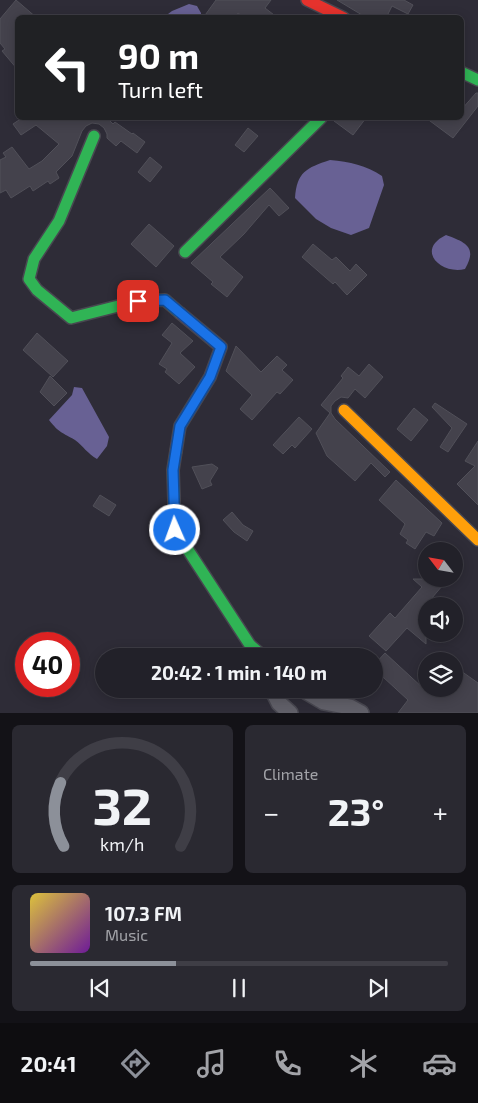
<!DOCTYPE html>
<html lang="en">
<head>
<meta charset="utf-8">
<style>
  :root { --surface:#222129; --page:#2a2931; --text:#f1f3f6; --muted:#a2a3a8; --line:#3f3e46; --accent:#8c9099 }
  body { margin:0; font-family:"Exo 2",sans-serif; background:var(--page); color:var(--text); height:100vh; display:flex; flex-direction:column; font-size:19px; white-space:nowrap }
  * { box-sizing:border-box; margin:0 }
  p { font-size:16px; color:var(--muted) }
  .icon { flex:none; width:28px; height:28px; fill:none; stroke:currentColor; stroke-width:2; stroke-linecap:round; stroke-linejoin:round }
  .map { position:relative; height:713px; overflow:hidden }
  .panel { display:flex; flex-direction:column; gap:12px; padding:12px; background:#131217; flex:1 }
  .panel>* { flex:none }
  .top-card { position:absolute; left:15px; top:15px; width:449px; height:105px; border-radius:8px; box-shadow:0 2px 12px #0003,0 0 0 1px var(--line); background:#202124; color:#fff; overflow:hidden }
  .needle { width:32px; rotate:301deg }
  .fabs { position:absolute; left:418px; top:542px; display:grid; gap:10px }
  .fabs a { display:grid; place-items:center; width:45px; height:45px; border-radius:50%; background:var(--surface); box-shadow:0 2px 12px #0003,0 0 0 1px var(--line); font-size:25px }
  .speed { position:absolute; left:15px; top:632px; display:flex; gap:10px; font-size:25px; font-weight:700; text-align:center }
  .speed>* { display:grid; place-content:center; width:65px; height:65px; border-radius:50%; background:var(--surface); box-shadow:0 2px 12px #0003,0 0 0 1px var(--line); line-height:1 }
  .speed .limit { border:8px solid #d22; background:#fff; color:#111 }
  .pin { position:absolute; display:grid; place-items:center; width:42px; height:42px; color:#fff; margin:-21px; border-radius:10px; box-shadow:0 2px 8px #0006 }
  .me { position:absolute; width:55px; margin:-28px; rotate:358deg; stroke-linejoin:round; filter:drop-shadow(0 0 4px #0008) }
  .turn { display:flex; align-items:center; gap:18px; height:105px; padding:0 20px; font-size:22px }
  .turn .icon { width:65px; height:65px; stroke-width:2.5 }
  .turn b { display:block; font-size:35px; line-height:42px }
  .big { font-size:38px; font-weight:700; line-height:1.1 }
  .panel .card { flex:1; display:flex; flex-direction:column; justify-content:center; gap:8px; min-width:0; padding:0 18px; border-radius:8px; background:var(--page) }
  .panel .dial { align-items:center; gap:0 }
  .dial svg { height:130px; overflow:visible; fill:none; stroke:var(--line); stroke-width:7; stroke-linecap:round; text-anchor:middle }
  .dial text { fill:var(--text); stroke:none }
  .song { display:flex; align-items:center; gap:15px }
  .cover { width:60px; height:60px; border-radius:8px; background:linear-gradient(135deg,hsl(50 70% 55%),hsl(280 70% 35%)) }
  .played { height:5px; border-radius:2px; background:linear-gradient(90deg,var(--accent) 35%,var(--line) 35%) }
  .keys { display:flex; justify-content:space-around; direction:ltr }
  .heat { display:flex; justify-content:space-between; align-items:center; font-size:28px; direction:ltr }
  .panel .tiles { flex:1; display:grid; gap:12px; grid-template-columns:1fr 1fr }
  .card:last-child { grid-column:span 2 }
  .trip { position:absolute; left:95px; top:648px; width:288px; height:50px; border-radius:25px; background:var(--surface); box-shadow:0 2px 12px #0003,0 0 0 1px var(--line); font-weight:700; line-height:50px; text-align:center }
  .tabs { display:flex; height:80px; justify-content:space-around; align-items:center; background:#0e0d10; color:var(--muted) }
  .tabs .icon { width:35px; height:35px }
  .tabs .on { color:var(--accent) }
  .tabs b { font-size:22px; color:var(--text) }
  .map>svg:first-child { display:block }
  .water { fill:#686194 }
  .building { fill:#44424c; stroke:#515059 }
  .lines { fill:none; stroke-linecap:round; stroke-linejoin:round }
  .street-casing { stroke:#484750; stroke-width:18 }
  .fast-casing { stroke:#484750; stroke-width:14 }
  .slow-casing { stroke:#484750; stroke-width:14 }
  .jam-casing { stroke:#484750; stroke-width:14 }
  .street { stroke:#605f68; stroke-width:15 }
  .fast { stroke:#30b455; stroke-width:11 }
  .slow { stroke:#ff9f0a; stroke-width:11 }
  .jam { stroke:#e5322d; stroke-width:11 }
  .route-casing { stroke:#114b97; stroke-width:12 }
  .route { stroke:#1a73e8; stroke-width:9 }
</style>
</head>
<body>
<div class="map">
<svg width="478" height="713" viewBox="0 0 478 713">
  <rect width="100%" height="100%" fill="#2e2c37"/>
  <path class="water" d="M189,4L197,6L201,13V17H164L172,11Z
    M330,160C350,162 366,165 382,176L384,185L369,228L351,235L331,228L316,219L295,198C297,172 306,168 330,160Z
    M446,235C465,242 478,247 465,269C441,275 415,250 446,235Z
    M74,387L82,388L109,437L107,446L97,459C88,454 83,446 75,440C62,432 60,434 49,420L72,395Z"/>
  <path class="building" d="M16,0L37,18H18V70L2,51L5,49L0,43V19Z
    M216,0H271L265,8L278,18H245L238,13L235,18H203Z
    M337,0H404L413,5L408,14L392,6L386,18H367Z
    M476,93H478V106L453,138L426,118H461V110Z
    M22,118H107L113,124L115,122L132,134L133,133L145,142L137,153L121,141L116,146L107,138V134L104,128L99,124L92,123L86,126L82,131L72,156L56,172L59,178L50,184L48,181L33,191L30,186L11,198L6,190L0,193V160L6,157L3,153L12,147L29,169L42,161L59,144L36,125L21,135L13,124Z
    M334,118H366L353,135L334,121Z
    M248,128L258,136L244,152L235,145Z
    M150,157L162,167L150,182L138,172Z
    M270,188L289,208L279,216L269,205L244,234L220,257L243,277L227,297L211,284L213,282L191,263Z
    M149,224L174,246L156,267L131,244Z
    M313,244L332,260L336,257L350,271L356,264L367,275L347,295L335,282L333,284L302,257Z
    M172,323L193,341L180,353L195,367L179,384L165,372L167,369L159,364L172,343L162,335Z
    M37,333L68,361L53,377L23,350Z
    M236,346L261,372L277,356L287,365L282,370L293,380L280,394L277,392L252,420L240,409L252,395L226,371Z
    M369,364L383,377L365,398L355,389L348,398L341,397L335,401L331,406V413L335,419L390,472L385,477L371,463L355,481L327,456L316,433L330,413L321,405L343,378L341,376L348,367L359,376Z
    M50,376L67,393L54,406L40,392Z
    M435,403L467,424L448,452L440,447L452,428L432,407Z
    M414,408L428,420L411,441L397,429Z
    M299,417L312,429L295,448L292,445L283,454L273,445Z
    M478,441V505L457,484L475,466L465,461Z
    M212,464L218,468L210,481L212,485L202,489L192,467Z
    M396,480L442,523L434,536L426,532L415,549L406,543L408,540L400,534L405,524L379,500Z
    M100,495L116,505L109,516L93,506Z
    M232,512L243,525L253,531L247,541L234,532L223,520Z
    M413,579H448L426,605V644L407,628L386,651L369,636L390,613L395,618L422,587Z
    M385,653L424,689H454V666L478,683V713H398L408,700L383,677L374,686V665Z"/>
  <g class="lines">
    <g class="street-casing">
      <path id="street" d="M272,689L279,703L290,713
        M302,689L324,702L350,707L361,713"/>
    </g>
    <g class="fast-casing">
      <path id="fast" d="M461,72L478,80
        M94,136L59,221L34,259L29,279L37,290L71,318L138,301L165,300L180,313
        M185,252L321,118
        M176,451L173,470L175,530L250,645L263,656"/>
    </g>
    <g class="slow-casing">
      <path id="slow" d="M344,410L478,540"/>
    </g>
    <g class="jam-casing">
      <path id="jam" d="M307,0L344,18
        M176,451L180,426L210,377L221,347L180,313"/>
    </g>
    <use href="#street" class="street"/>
    <use href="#fast" class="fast"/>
    <use href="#slow" class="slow"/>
    <use href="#jam" class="jam"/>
  </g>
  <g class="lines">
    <g class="route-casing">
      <path id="route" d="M138,301L165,300L221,347L210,377L180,426L173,470L175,530"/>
    </g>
    <use href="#route" class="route"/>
  </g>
</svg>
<div class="fabs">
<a><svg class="needle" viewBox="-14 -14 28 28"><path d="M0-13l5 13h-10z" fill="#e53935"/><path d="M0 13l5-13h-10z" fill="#a2a3a8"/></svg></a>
<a><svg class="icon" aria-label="sound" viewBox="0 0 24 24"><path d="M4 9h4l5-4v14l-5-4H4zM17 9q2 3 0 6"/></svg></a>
<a><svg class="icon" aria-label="layers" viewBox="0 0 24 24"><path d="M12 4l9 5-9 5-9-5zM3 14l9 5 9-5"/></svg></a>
</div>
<div class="speed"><div class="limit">40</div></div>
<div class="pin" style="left:138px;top:301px;background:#d93025"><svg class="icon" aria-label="arrive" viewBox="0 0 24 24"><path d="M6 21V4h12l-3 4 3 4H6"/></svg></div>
<svg class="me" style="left:175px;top:530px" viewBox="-20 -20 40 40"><circle r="17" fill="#1a73e8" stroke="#fff" stroke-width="3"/><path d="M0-11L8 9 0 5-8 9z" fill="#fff"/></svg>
<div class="trip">20:42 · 1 min · 140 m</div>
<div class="top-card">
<div class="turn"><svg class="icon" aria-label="left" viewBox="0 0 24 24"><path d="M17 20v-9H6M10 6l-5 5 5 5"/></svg><div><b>90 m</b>Turn left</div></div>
</div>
</div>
<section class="panel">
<div class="tiles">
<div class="card dial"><svg viewBox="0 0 100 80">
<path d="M14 69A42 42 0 1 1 86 69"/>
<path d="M14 69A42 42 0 0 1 12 30" stroke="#8c9099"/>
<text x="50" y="56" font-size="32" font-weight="700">32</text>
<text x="50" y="72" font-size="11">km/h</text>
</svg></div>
<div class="card"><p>Climate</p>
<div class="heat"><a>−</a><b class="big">23°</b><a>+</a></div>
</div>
<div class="card">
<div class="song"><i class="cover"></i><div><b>107.3 FM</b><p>Music</p></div></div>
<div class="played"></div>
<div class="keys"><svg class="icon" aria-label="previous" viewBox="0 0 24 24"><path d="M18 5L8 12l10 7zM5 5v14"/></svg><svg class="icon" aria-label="pause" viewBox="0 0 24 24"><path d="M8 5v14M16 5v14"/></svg><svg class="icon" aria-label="next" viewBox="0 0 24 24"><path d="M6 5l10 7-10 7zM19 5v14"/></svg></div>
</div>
</div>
</section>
<nav class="tabs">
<b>20:41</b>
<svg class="icon on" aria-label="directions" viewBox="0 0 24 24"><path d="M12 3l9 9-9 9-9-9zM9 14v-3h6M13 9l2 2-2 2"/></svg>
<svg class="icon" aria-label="music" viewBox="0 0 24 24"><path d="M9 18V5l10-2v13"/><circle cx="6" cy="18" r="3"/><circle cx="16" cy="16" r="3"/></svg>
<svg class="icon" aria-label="phone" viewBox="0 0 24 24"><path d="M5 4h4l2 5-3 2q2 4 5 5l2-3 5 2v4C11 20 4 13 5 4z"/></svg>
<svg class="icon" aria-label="climate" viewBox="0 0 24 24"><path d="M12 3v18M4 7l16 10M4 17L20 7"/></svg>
<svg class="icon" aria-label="car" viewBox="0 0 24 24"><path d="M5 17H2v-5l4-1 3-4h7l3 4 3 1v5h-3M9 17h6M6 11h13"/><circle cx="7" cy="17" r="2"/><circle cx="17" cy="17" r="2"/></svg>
</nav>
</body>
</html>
